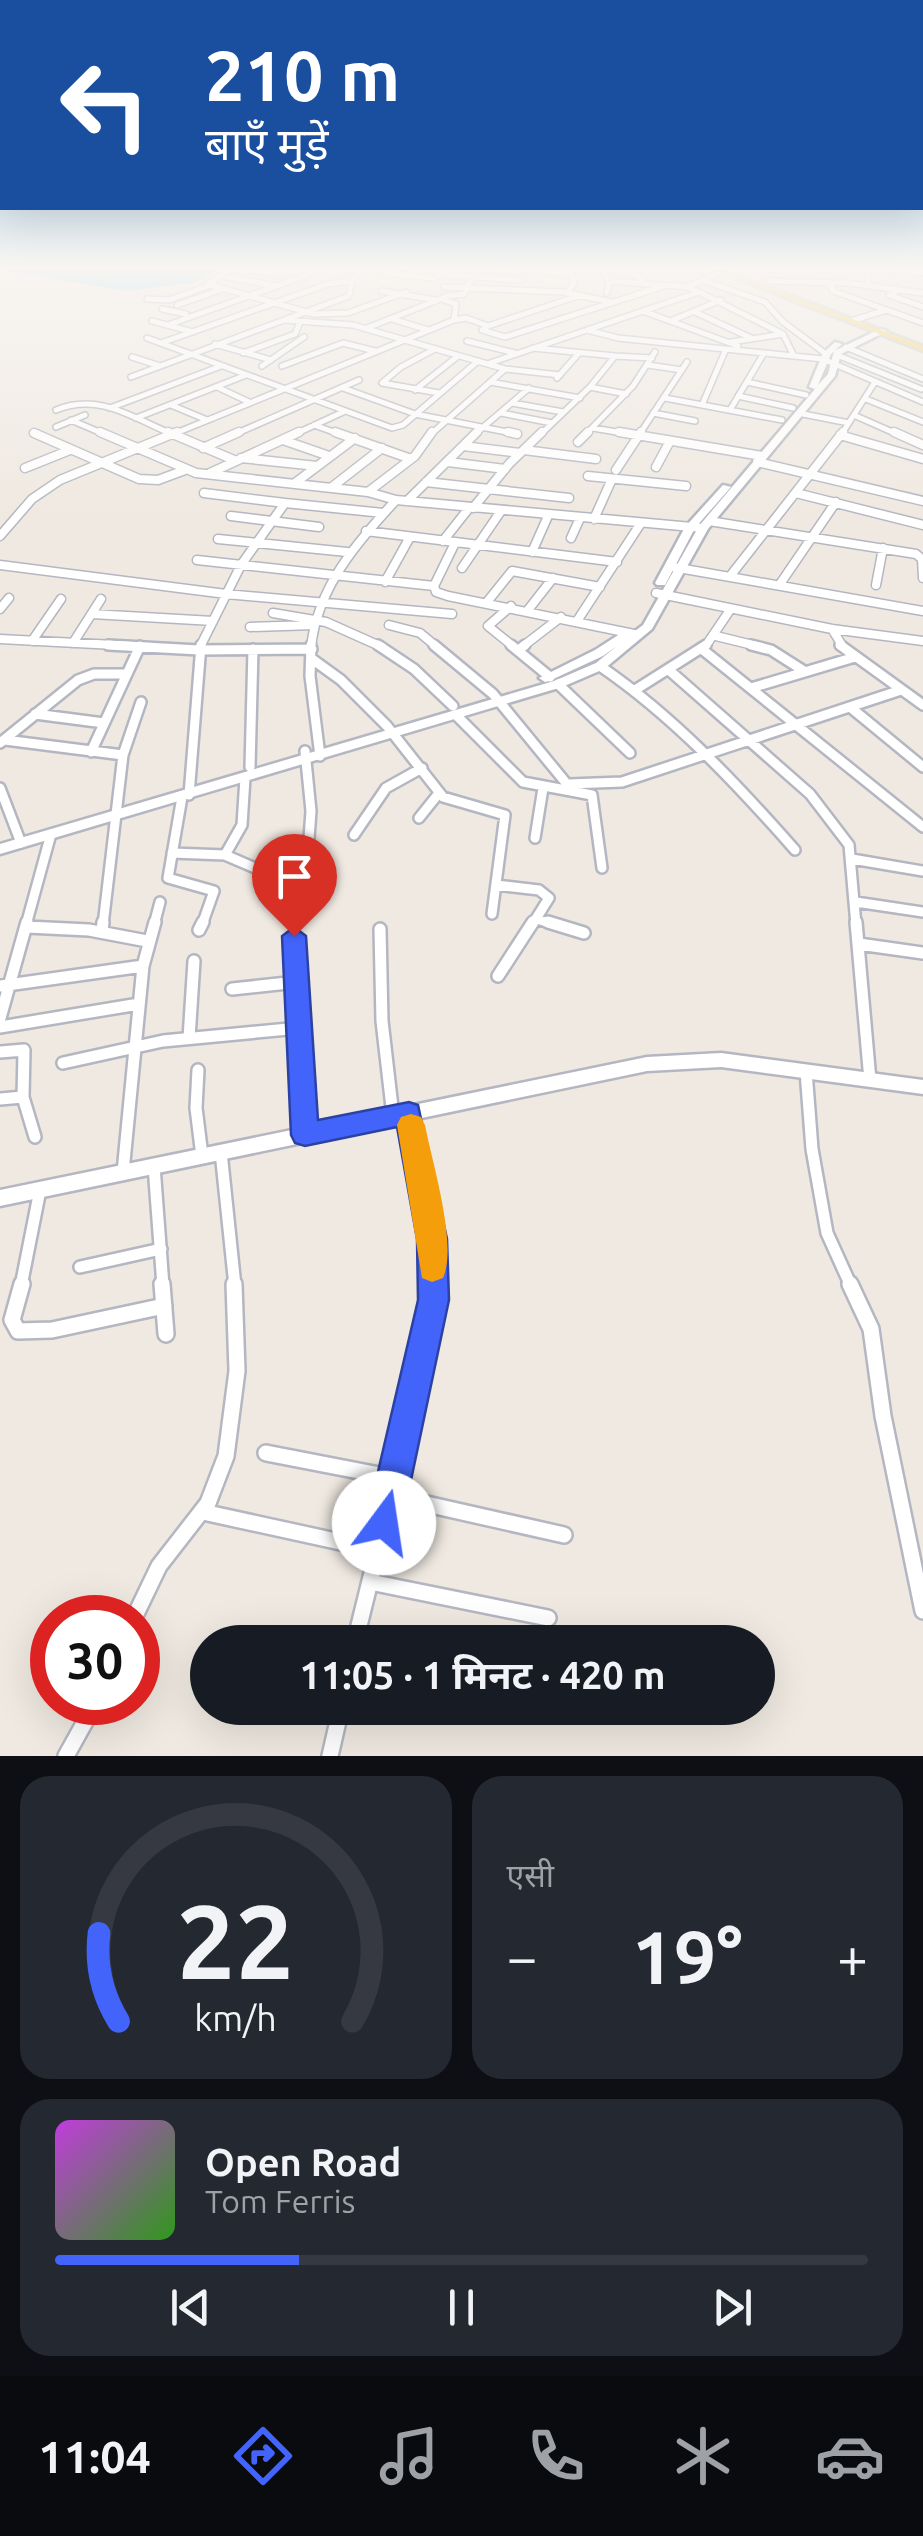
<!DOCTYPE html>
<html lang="hi">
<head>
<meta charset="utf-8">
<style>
  :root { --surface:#171b24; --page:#242831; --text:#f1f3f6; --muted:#9ea1a6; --line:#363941; --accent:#4264fb }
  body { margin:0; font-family:Ubuntu,"Noto Sans Devanagari",sans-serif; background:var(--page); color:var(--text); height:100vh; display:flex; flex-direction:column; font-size:38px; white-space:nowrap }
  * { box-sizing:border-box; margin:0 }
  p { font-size:32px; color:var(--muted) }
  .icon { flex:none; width:55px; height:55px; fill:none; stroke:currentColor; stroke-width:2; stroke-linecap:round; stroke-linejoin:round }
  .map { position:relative; height:1756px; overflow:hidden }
  .sheet { display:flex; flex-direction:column; gap:20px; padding:20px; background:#0d0f14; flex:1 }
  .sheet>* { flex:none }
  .banner { position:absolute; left:0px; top:0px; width:925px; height:210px; box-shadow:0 10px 40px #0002; background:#1a4fa0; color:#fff; overflow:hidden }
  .speed { position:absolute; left:30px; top:1595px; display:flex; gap:20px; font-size:50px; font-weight:700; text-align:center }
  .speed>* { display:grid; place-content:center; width:130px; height:130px; border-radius:50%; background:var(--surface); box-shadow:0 10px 40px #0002; line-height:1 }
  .speed .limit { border:15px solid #d22; background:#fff; color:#111 }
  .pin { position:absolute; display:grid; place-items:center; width:85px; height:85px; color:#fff; margin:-102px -42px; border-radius:50% 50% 50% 0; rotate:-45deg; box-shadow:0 0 10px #0007 }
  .pin .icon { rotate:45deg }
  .me { position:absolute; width:110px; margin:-55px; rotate:14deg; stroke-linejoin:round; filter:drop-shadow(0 0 8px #0008) }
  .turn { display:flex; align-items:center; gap:35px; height:210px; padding:0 40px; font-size:45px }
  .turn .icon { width:130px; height:130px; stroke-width:2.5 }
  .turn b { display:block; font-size:70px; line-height:85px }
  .big { font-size:75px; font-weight:700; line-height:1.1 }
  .sheet .widget { flex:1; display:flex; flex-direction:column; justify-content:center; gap:15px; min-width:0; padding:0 35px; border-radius:30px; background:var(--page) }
  .sheet .dial { align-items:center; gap:0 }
  .dial svg { height:260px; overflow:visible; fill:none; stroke:var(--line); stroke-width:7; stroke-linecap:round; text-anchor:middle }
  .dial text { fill:var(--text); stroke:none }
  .song { display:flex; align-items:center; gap:30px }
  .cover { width:120px; height:120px; border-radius:15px; background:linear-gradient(135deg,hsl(290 70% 55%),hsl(110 70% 35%)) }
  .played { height:10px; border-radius:5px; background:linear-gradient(90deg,var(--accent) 30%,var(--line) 30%) }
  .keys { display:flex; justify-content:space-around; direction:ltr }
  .heat { display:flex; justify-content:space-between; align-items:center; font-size:55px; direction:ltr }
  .sheet .tiles { flex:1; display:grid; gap:20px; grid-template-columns:1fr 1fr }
  .widget:last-child { grid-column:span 2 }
  .trip { position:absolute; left:190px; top:1625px; width:585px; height:100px; border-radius:50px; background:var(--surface); box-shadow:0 10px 40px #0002; font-weight:700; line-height:100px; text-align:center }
  .tab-bar { display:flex; height:160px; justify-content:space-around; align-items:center; background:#090b0e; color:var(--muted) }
  .tab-bar .icon { width:70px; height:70px }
  .tab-bar .on { color:var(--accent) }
  .tab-bar b { font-size:45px; color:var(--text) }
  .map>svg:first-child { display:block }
  .water { fill:#75cff0 }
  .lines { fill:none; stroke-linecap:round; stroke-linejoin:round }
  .street-far4-casing { stroke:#b4b7c1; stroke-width:8 }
  .street-far3-casing { stroke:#b4b7c1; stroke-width:11 }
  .street-far2-casing { stroke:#b4b7c1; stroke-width:14 }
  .street-far1-casing { stroke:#b4b7c1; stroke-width:16 }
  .street-casing { stroke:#b4b7c1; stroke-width:20 }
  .secondary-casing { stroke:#b4b7c1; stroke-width:5 }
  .primary-casing { stroke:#c9c9c9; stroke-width:5 }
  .street-far4 { stroke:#fff; stroke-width:5 }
  .street-far3 { stroke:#fff; stroke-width:8 }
  .street-far2 { stroke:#fff; stroke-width:9 }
  .street-far1 { stroke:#fff; stroke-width:11 }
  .street { stroke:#fff; stroke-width:15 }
  .secondary { fill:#fff; fill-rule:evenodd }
  .primary { fill:#f2d163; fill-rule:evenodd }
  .route { fill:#4264fb; stroke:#2b41a3; stroke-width:2.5 }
  .slow { fill:#f59e0b }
</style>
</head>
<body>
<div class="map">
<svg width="923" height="1756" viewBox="0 0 923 1756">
  <rect width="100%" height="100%" fill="#efe9e1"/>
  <path class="water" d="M0,270H219L192,283L126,291Z"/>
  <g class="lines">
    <g class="street-far4-casing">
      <path id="street-far4" d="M230,270L207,284L314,314L348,313L406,292
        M251,270L276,274
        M362,270L352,280L349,296L284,320L353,325L505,369L430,435
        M386,270L384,273L435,278L446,271
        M524,270L571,274L574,283L567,293
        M602,270L609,281L607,293
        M617,270L638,275L645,284
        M867,270L868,285
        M886,270L923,273
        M443,275L520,280
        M224,276L274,286
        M702,280L765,302L783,322L826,354
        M609,281L661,285
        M769,281L848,283L923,293
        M829,282L833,291L923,323
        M444,287L563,292L611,302
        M899,290L889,295L923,307
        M382,291L436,300
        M699,292L783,334L794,356
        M147,299L169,300L211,285
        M441,299L456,304L454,320
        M177,305L223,289
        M162,309L186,314
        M643,311L738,346
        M695,312L751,338
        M392,319L428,330
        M673,320L721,300
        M854,320L886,310
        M152,321L193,332
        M168,325L321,270
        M488,326L581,295
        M367,328L448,296L464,294L476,270
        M587,330L618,338L823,359L923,402
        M147,338L392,428L403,425L478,361
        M467,341L515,353
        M731,342L783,334
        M161,343L328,284L351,281
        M215,344L271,360
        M846,347L923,379
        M533,348L615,356L590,387L540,435
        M433,350L401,367L382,383L439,393
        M243,353L295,334L300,322
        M837,355L921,389
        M615,356L652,358
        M132,357L160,366
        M490,363L699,292L687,287L721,272
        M648,365L682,370
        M262,366L304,337
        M282,366L343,343L375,351
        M505,369L560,375
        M131,377L284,320
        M557,378L579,353
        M490,382L580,398
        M747,382L806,395
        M217,387L249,402
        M590,387L626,394
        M343,388L415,414L517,434
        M415,390L458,356
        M738,396L793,408
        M665,398L782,420
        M866,399L923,422
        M512,403L563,412
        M171,405L207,420
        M702,405L726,349
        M110,408L221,366
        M56,410C99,392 133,418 174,435
        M730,410L764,353
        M501,413L552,423
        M653,413L695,421
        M798,413L849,423
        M856,416L899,435
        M136,418L246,375
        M71,420L106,435
        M314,425L342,435
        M56,427L85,415
        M593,428L634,435
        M34,433L38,435
        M171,435L454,320L466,318L488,326L482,330L505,337L667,285L687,287
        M233,435L359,380
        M293,435L343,412
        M474,435L529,388
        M585,435L633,386L655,352
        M639,435L687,362
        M841,435L875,382"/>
    </g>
    <g class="street-far3-casing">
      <path id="street-far3" d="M100,432L196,473L368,492
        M168,432L234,460
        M335,432L411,459
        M508,432L517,434
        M619,432L762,456
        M894,432L923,445
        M34,433L139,479L158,480L185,470
        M840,435L923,459
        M283,440L329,456
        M578,442L588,432
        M463,446L520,453
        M203,448L239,432
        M524,450L596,459
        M241,458L317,466
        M448,462L505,469
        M757,462L923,501
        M656,467L670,441
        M25,468L70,450
        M616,470L641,432
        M210,473L299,432
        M588,476L686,486
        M426,482L569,498
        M295,483L355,438
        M332,487L382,448
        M204,493L285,503
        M796,493L923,525
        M396,500L368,492L415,456L432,432
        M407,501L477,432
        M473,508L509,464L542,432
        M231,516L319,527
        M594,519L612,479
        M709,521L916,554L922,559L923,578
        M366,531L617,562
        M0,536L32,499L60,480L177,432
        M571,538L580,518
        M218,539L347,552
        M443,541L469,508
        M532,552L548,516
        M197,560L434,586L436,592L448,596L634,634
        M0,565L226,594L452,614
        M673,567L923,611
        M462,568L501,511
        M731,575L843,432
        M385,582L410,537
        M780,584L836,502
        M876,585L883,548
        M434,586L455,543
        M656,593L832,629L923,641
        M487,602L512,571L600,587
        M511,606L488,626L514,647
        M0,609L9,598
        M528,610L553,578
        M273,613L326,622L382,647
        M92,614L213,621
        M577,621L641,523
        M389,625L420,633L437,647
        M250,627L314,625
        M832,629L843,647
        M716,636L761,647
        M0,639L153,647
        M32,641L61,599
        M73,643L101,599
        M200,647L241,565L285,503L383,513
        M311,647C318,586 356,544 396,500L703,528
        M522,647L561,617
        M705,647L730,610"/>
    </g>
    <g class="street-far2-casing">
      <path id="street-far2" d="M108,645L199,650L312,649
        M311,645L310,676L320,756
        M378,645L414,669L453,706
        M434,645L493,694L571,789
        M511,645L550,677
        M751,645L771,650L804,671
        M840,645L923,705
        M520,649L525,645
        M703,650L923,827
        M312,659L341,680L387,726L443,797L505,815L492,914
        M600,666C673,716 736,783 795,850
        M670,671L810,794L849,845L856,925
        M558,684L630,753
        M751,688L855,657
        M635,690L706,645
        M850,707L923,767
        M35,714L104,723
        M456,715L523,782L592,795L602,868
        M5,740L123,755
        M0,743L78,680L94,674H127L140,646
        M91,752L127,674
        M250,767L253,649
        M569,784L622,782L901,690
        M0,788L21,843
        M189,795L201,645
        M182,797L168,878L214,891L202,925
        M419,818L439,793
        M354,835L386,788L422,768
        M535,838L543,788
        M172,853L225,855L285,881
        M225,855L242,825L245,778
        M852,859L923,871
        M496,885L539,890L549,898L532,925
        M274,901L309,838L311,811L305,751
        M856,902L923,912
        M537,919L556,925
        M26,925L51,834
        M103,925L123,755L141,702
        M154,925L160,902"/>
    </g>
    <g class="street-far1-casing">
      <path id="street-far1" d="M548,922L584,933
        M856,922L870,1080
        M27,927L89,930L147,941
        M380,929L382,1021L393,1116
        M199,930L203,922
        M102,932L103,922
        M294,936L305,1135
        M859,944L923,953
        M498,976L533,922
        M0,986L143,966
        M232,989L297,982
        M0,1018L27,922
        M0,1027L139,1004
        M189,1038L194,961
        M0,1052L24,1050L23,1097L35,1137
        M63,1063L163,1041L299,1028
        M198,1070L196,1108L202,1156
        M806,1071L812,1149L827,1233L851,1286
        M0,1099L23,1097
        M409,1113L432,1239L434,1286
        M221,1152L235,1286
        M154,1166L163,1286
        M123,1172L143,966L155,922
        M80,1267L161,1249
        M21,1286L40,1190"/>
    </g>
    <g class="street-casing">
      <path id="street" d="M22,1284L12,1320L18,1331L52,1330L164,1306
        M162,1284L166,1334
        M850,1284L871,1329L883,1416L923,1611
        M266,1453L395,1478
        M391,1496L564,1535
        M203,1512L377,1550
        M370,1582L548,1618
        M134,1618L159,1566L208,1503L226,1456L237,1371L234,1284
        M355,1642L420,1378L433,1284
        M66,1756L96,1702
        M330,1756L341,1708"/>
    </g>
    <g class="secondary-casing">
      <path id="secondary" d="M880,329L887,331L841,354L835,376L708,529L652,629L604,669L562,687L0,854V844L554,681L596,663L617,646L603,656L549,681L545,682L539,678L595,650L626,630L635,631L643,625L699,526L815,389L809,387L823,353L835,342L842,344L831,354L818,385L828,374L834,351Z
        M723,485L731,487L695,528L665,585H657L655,583L685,527Z
        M721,1053L923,1080V1094L721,1067L647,1071L0,1206V1190L647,1057Z"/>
    </g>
    <g class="primary-casing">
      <path id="primary" d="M714,270H725L923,346V351Z"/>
    </g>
    <use href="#street-far4" class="street-far4"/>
    <use href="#street-far3" class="street-far3"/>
    <use href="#street-far2" class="street-far2"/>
    <use href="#street-far1" class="street-far1"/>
    <use href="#street" class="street"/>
    <use href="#secondary" class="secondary"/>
    <use href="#primary" class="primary"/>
  </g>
  <linearGradient id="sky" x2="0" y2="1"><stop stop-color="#7abfeb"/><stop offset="0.52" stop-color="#f8f5f2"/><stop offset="1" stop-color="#f8f5f2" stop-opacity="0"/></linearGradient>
  <rect width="923" height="516" fill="url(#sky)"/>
  <path class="route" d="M294,927L306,936L318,1120L409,1102L418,1105L447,1239L449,1300L402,1523L397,1536L384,1541L372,1536L366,1523L418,1300L417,1239L397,1127L305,1146L295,1143L291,1135L282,936Z"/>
  <path class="slow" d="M411,1114L421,1117L425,1125C432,1162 458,1245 443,1278L432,1282L422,1278L397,1125L401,1117Z"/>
</svg>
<div class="speed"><div class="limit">30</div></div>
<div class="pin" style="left:294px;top:936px;background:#d93025"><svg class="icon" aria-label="arrive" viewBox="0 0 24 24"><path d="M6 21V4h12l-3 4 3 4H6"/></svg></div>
<svg class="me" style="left:384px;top:1523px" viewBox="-20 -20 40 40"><circle r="19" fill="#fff"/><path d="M0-13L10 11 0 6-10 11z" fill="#4264fb"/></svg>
<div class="trip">11:05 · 1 मिनट · 420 m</div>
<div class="banner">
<div class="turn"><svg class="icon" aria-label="left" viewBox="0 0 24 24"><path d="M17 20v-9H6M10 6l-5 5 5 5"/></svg><div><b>210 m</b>बाएँ मुड़ें</div></div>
</div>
</div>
<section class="sheet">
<div class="tiles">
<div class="widget dial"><svg viewBox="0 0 100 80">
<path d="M14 69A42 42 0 1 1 86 69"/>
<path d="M14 69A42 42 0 0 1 8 42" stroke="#4264fb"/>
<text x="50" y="56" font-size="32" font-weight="700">22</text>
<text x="50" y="72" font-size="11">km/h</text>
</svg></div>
<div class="widget"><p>एसी</p>
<div class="heat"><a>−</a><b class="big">19°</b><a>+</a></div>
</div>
<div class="widget">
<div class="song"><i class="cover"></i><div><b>Open Road</b><p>Tom Ferris</p></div></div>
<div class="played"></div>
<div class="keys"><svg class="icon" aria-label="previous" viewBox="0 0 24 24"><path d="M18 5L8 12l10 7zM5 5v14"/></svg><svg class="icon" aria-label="pause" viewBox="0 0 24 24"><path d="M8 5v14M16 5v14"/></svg><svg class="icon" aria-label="next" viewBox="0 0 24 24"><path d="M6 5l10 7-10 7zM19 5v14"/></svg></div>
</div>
</div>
</section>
<nav class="tab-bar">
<b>11:04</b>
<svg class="icon on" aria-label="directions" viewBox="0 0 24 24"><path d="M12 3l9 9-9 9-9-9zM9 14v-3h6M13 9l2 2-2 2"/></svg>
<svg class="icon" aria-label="music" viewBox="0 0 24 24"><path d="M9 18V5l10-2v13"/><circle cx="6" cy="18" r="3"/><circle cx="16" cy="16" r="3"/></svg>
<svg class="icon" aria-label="phone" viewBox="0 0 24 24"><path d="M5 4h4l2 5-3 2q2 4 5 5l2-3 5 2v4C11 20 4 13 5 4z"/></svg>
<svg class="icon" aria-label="climate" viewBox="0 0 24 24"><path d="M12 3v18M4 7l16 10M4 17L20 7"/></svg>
<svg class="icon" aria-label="car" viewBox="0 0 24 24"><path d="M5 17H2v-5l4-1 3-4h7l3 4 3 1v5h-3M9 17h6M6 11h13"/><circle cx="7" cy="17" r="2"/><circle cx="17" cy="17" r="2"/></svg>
</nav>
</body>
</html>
